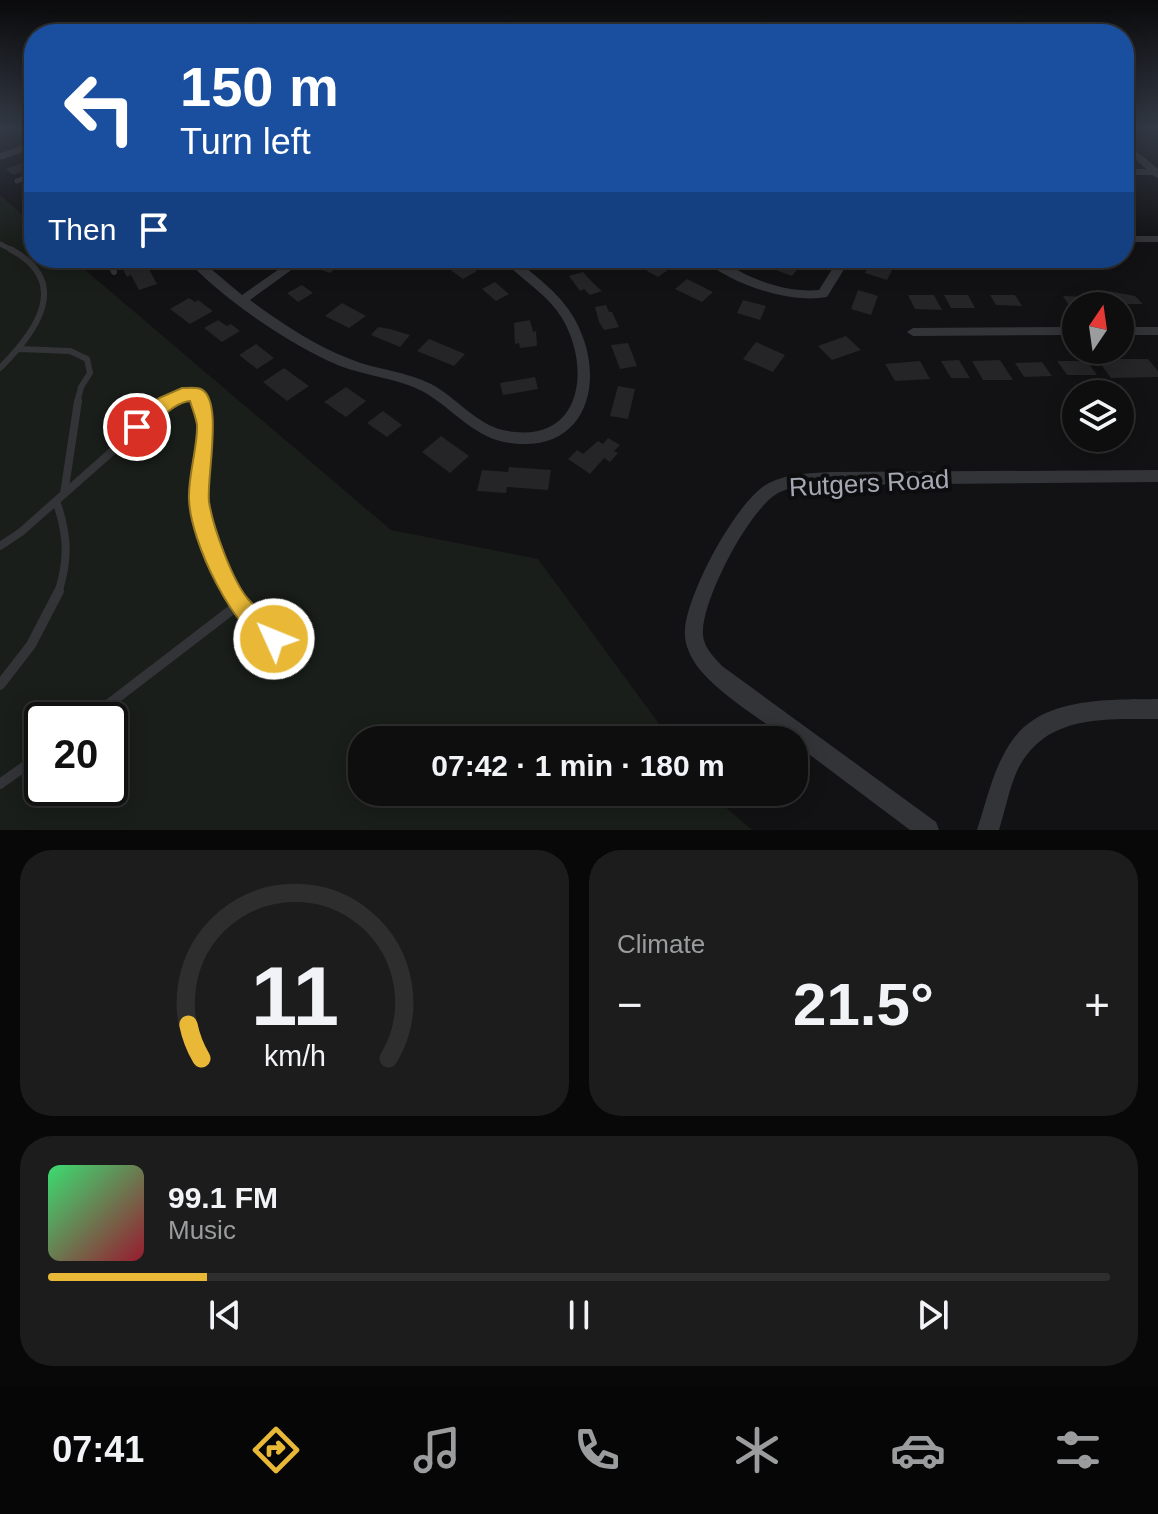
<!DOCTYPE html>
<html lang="en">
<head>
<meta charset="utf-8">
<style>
  :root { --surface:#0e0e0f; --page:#1c1c1d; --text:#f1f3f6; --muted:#9b9c9e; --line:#2e2e2f; --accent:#e8b836 }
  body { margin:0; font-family:Arial,sans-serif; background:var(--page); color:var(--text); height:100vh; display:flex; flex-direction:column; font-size:30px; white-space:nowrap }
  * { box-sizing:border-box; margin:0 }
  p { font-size:26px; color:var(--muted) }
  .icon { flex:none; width:44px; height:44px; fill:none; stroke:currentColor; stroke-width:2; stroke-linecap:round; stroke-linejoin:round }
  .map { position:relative; height:830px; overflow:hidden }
  .details { display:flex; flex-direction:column; gap:20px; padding:20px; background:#080808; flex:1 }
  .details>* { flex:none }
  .banner { position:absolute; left:24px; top:24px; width:1110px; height:244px; border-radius:32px; box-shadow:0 4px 20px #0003,0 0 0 2px var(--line); background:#1a4fa0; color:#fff; overflow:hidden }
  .needle { width:52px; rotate:13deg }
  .fabs { position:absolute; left:1062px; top:292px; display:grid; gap:16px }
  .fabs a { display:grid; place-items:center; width:72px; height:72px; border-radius:50%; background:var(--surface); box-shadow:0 4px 20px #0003,0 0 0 2px var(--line); font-size:40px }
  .speed { position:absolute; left:24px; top:702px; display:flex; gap:16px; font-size:40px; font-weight:700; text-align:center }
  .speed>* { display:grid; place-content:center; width:104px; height:104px; border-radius:50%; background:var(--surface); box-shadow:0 4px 20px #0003,0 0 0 2px var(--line); line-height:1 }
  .speed .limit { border:4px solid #111; border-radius:12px; background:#fff; color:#111 }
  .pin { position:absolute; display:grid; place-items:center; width:68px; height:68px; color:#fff; margin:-34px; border:4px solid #fff; border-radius:50%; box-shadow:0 2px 8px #0007 }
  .me { position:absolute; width:88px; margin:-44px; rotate:314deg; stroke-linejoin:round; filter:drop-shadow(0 0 6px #0008) }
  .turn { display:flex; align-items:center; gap:28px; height:168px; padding:0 24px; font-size:36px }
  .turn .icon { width:104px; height:104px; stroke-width:2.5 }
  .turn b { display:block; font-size:56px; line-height:68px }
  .then { display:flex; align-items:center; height:76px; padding:0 24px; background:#0003; gap:16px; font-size:30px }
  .big { font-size:60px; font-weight:700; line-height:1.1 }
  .details .tile { flex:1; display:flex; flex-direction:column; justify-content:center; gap:12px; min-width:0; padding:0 28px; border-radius:32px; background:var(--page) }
  .details .dial { align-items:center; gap:0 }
  .dial svg { height:208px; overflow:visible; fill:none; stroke:var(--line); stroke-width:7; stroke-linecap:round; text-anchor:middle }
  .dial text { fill:var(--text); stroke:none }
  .song { display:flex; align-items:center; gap:24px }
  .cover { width:96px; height:96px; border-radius:12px; background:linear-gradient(135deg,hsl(140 70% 55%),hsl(350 70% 35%)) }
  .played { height:8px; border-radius:4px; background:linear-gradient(90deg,var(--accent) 15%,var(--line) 15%) }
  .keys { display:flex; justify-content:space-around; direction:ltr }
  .heat { display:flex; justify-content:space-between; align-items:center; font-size:44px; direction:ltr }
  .details .tiles { flex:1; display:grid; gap:20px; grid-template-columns:1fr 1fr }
  .tile:last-child { grid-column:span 2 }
  .trip { position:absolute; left:348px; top:726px; width:460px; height:80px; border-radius:32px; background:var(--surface); box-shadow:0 4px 20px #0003,0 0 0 2px var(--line); font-weight:700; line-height:80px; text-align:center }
  .dock { display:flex; height:128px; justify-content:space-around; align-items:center; background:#060606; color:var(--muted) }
  .dock .icon { width:56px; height:56px }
  .dock .current { color:var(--accent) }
  .dock b { font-size:36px; color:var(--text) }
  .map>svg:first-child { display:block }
  .green { fill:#191e1a; fill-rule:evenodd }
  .building { fill:#252528 }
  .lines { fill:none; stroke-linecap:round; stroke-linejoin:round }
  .service-far3 { stroke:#333438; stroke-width:5 }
  .service-far2 { stroke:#333438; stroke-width:6 }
  .service-far1 { stroke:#333438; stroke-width:8 }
  .service { stroke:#333438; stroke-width:10 }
  .minor { fill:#333438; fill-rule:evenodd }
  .tertiary { fill:#333438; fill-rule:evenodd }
  .route { fill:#e8b836; stroke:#977823; stroke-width:2 }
  .labels { text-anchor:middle; stroke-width:8; stroke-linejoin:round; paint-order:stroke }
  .near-street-label { font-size:26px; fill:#a4a8b3; stroke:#0d0d0f }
</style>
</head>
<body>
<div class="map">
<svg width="1158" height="830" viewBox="0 0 1158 830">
  <rect width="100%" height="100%" fill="#121214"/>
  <path class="green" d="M0,195L34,225V258H71L391,530L538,559L671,740H362V792H708L752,830H0ZM42,720H110V788H42Z"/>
  <path class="building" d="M34,159V167L13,175L6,169Z
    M121,258H143L157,284L139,290L131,275L127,277L119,262L123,261Z
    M334,258H359L364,260L354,268L343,263L330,273L319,269Z
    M644,258H650L669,269L658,277L635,264Z
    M781,258H798L804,260L792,276L773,269Z
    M873,258L896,262L887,280L865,273Z
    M462,260L477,271L463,279L448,268Z
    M583,272L595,285L602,291L590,295L584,289L580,291L569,276Z
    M687,279L713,292L702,302L675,289Z
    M495,282L509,294L496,301L482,289Z
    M302,285L313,293L298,302L287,293Z
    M858,290L878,296L871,315L851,309Z
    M1108,291L1135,296L1143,304H1101L1094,295H1112Z
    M908,295H934L942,310L915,309Z
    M944,295H968L975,308H951Z
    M990,295H1015L1022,306L996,305Z
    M1063,296L1089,297L1096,306L1070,307Z
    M189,298L195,302L198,300L213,311L190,324L170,309Z
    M743,300L766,306L760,320L737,313Z
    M342,303L366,316L349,328L325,316Z
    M606,305L609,312H612L619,327L604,330L599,322L595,307Z
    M218,320L227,326L231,324L240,331L222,342L204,328Z
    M530,320L533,332L536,331L537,346L520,348L519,343L515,344L514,323Z
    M378,327L390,329L410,335L400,347L371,335Z
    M846,336L861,350L832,360L818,346Z
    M429,339L465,354L454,366L417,351Z
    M756,342L785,355L773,372L743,359Z
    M628,343L637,366L620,369L611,345Z
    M256,344L274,358L257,369L239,355Z
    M1097,359H1148L1158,371V377L1111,378Z
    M959,360L970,378H951L941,361Z
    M1000,360L1013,380H983L972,361Z
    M920,361L930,379L895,381L885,364Z
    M1057,361H1087L1097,375H1067Z
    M1042,362L1052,376L1024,377L1015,363Z
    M284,368L309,386L287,401L263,382Z
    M535,377L538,389L503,395L500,383Z
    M618,386L635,389L628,419L610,416Z
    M346,387L366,401L346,417L324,402Z
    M383,411L402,425L387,437L367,423Z
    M441,436L469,456L450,473L422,452Z
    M608,438L620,445L614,451L618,453L610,462L604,458L590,474L568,459L577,450L583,454L598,441L603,444Z
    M509,467L551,470L548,490L507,487L506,493L477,491L482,470L508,472Z"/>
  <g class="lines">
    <path class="service-far3" d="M17,181L34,174
      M0,244L14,251"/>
    <path class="service-far2" d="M107,258L114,272
      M19,349L70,351L87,359L90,373L81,387L77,403
      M0,368C36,332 73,282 10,249
      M165,403L182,394L197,395L199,403"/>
    <path class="service-far1" d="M199,401C210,441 199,461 199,499C200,531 219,565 232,593
      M64,494L78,401
      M56,501C68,534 69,560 58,593
      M0,546L21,532L169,401"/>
    <path class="service" d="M231,591L238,605L274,639
      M0,685L31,645L59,591
      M88,720L238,605
      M0,784L42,754"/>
    <path class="minor" d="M1124,141L1158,169V178L1152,175H1124V169H1146L1124,149Z
      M1124,236H1158V242H1124Z
      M185,258H198L242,295L295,258H308L250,300C281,323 314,345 350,359C376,370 406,371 431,384C456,397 476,424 503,430C580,447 593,371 562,318C547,293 520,279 501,258H514C535,276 560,293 574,318C609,379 587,458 504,442C471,435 450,406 422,391C396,378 367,376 340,366C291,346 221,298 185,258Z
      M701,258C721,258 732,268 749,276C772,286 795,292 819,290L839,258H851L827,297C789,304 730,284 701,258Z
      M1076,327V335L913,336L907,332L913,328Z
      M1120,327H1158V335H1120Z
      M1158,470V482L834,485C817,486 795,485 780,492C750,506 700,603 703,635C704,648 714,657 722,666L936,822L939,830H910L794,743V740H789C761,719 708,688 692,658C687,649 684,639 685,629C687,594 737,499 769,483C788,473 813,473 834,472Z
      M1158,699V719C1104,719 1044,714 1017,771C1009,789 1005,811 999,830H977C987,800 994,764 1014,738C1046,696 1111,700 1158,699Z"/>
    <path class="tertiary" d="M34,142V148L0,160V153Z"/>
  </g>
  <linearGradient id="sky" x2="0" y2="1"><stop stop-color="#0a0a0b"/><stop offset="0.52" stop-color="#333945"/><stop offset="1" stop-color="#333945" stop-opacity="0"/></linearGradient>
  <rect width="1158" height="246" fill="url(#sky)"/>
  <path class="route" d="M182,388C188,388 196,387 201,389C224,400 206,479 209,502C213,527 232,580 248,599C260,613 278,622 285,639L282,647L274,651C234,634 190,541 189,499C188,475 198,446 197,425C196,417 192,408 190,401C168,404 157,427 137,434L128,427L159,398Z"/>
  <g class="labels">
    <g class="near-street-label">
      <text transform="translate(869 483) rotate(-3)" y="9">Rutgers Road</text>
    </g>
  </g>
</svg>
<div class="fabs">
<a><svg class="needle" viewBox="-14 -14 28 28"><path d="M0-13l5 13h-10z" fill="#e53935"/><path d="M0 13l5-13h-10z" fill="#9b9c9e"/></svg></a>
<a><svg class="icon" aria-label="layers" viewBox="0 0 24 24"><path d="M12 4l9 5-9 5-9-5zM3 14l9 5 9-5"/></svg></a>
</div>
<div class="speed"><div class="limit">20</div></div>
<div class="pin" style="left:137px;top:427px;background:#d93025"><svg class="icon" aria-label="arrive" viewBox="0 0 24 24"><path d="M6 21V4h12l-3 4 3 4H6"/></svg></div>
<svg class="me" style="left:274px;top:639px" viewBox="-20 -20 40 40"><circle r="17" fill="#e8b836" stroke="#fff" stroke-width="3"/><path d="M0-11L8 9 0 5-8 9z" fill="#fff"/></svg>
<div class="trip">07:42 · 1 min · 180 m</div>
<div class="banner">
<div class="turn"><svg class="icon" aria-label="left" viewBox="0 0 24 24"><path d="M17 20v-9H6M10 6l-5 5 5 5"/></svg><div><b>150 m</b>Turn left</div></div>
<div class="then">Then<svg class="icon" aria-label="arrive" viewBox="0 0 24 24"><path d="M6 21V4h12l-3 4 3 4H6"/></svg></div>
</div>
</div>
<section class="details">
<div class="tiles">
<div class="tile dial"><svg viewBox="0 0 100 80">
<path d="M14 69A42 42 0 1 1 86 69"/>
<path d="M14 69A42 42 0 0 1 9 56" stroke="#e8b836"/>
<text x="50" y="56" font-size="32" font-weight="700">11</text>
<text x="50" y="72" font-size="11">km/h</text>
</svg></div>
<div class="tile"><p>Climate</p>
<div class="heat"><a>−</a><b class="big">21.5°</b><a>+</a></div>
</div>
<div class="tile">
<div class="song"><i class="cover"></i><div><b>99.1 FM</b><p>Music</p></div></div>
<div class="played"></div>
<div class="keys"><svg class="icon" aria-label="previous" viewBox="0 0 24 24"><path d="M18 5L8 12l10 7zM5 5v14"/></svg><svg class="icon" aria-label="pause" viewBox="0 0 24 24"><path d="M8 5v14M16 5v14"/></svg><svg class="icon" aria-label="next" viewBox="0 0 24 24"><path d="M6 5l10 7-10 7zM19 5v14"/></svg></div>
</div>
</div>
</section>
<nav class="dock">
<b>07:41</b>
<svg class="icon current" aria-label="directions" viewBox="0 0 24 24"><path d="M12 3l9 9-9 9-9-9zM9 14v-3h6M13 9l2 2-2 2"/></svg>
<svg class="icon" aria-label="music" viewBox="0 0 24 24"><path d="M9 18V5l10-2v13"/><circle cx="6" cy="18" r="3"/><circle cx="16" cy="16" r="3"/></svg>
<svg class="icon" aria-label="phone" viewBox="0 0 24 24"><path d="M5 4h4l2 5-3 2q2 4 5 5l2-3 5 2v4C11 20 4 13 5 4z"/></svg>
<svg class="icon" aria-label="climate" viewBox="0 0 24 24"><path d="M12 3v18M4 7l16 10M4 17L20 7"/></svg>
<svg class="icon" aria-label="car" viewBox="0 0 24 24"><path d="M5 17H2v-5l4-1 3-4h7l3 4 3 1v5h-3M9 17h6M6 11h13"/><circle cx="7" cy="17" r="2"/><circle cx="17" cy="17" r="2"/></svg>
<svg class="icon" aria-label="filters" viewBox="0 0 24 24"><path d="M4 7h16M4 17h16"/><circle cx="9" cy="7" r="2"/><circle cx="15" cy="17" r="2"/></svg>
</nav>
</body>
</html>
